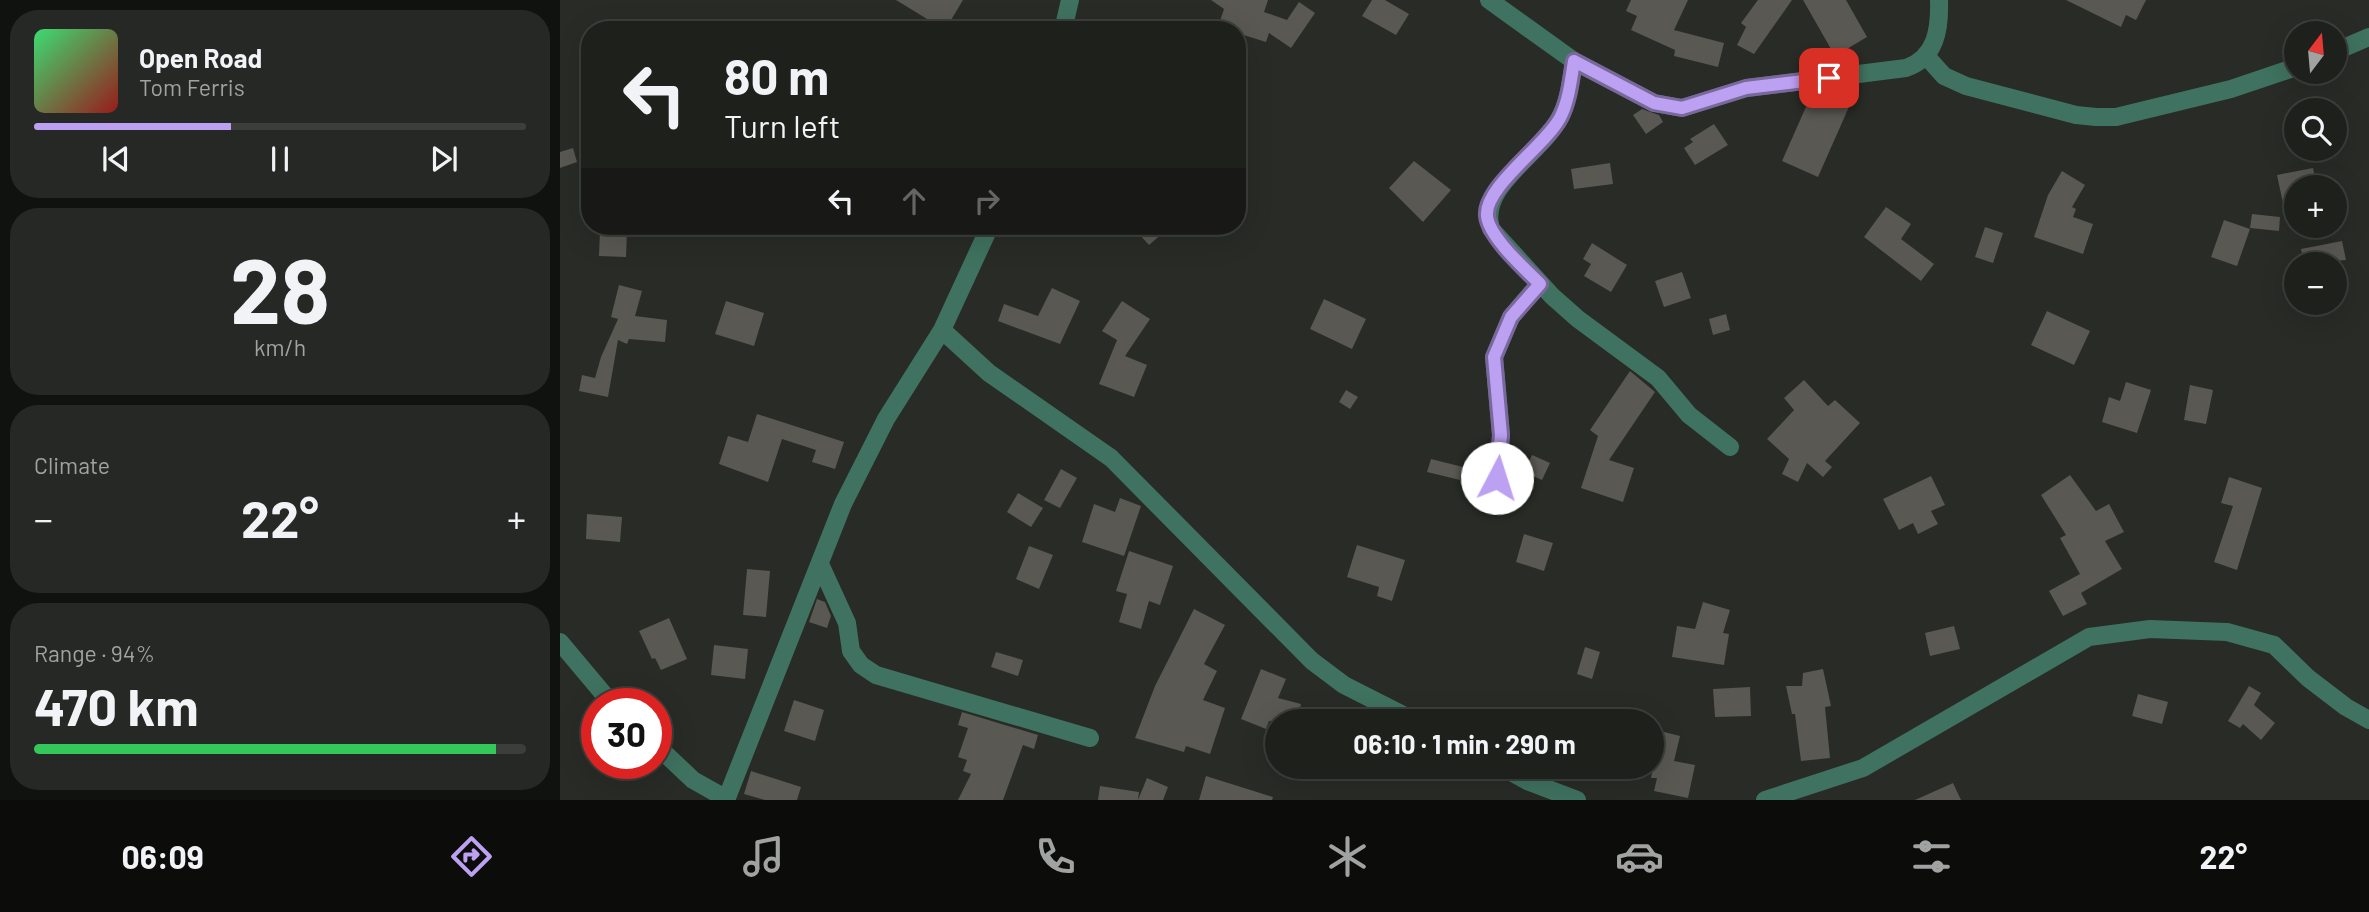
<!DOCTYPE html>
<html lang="en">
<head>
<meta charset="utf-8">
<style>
  :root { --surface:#1e201c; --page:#262825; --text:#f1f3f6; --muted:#a1a3a3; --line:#3c3e3b; --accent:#bca0f2 }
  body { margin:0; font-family:Barlow,sans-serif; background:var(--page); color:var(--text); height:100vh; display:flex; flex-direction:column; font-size:26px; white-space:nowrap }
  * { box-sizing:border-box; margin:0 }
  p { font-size:23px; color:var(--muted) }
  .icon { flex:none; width:38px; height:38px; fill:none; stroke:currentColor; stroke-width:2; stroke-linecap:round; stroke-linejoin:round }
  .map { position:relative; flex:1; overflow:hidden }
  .panel { display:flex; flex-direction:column; gap:10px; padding:10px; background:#10120f; width:560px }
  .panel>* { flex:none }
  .top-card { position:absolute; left:21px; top:21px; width:665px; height:214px; border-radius:28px; box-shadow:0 7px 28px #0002,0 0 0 2px var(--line); background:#1e201c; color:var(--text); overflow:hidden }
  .needle { width:46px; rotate:16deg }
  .tools { position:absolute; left:1724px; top:21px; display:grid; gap:14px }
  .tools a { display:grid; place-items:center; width:63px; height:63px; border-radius:50%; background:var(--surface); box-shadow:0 7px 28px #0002,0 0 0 2px var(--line); font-size:35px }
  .speed { position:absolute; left:21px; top:688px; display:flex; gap:14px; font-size:35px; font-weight:700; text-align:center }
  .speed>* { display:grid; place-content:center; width:91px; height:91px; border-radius:50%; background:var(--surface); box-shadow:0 7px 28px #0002,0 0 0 2px var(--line); line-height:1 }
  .speed .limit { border:10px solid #d22; background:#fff; color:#111 }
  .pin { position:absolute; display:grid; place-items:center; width:60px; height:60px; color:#fff; margin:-30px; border-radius:14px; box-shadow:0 4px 10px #0006 }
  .me { position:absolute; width:77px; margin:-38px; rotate:5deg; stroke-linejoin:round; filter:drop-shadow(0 0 5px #0008) }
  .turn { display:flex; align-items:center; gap:24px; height:147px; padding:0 28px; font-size:32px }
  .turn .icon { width:91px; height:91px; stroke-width:2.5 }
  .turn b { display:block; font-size:49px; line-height:60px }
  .lanes { display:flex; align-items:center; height:66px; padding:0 28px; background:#0003; justify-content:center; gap:35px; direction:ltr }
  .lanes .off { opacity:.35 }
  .big { font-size:52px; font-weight:700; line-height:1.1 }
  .panel .card { flex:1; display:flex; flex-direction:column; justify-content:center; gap:10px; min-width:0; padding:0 24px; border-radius:28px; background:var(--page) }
  .panel .dial { align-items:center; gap:0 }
  .dial b { font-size:91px; line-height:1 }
  .song { display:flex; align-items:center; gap:21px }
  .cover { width:84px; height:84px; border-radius:10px; background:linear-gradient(135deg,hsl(140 70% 55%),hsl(0 70% 35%)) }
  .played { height:7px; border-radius:4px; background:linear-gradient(90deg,var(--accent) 40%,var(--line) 40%) }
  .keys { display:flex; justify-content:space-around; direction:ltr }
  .heat { display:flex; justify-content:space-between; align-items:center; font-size:38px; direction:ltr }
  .charge { height:10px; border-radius:5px; background:linear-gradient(90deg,#34c759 94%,var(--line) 0) }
  .trip { position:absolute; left:705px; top:709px; width:399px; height:70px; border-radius:35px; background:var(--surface); box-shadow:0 7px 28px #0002,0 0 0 2px var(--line); font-weight:700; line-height:70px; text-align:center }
  .dock { display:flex; height:112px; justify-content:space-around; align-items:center; background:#0c0d0b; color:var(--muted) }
  .dock .icon { width:49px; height:49px }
  .dock .current { color:var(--accent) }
  .dock b { font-size:32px; color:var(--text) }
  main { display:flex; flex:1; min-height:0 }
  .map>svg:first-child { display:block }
  .building { fill:#595852 }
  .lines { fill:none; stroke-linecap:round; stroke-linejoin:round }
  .minor { stroke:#3f7260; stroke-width:18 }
  .route-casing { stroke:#7a689d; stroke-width:18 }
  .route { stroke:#bca0f2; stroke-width:12 }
</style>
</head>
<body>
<main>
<section class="panel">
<div class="card">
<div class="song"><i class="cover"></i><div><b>Open Road</b><p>Tom Ferris</p></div></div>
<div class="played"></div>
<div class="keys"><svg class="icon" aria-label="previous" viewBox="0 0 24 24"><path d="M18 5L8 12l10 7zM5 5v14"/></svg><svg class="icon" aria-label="pause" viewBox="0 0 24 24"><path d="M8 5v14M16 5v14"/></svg><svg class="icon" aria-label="next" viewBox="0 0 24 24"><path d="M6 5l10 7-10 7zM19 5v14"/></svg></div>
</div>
<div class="card dial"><b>28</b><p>km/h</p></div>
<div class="card"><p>Climate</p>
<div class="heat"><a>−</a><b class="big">22°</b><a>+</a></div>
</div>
<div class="card"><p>Range · 94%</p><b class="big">470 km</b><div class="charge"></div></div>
</section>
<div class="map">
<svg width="1809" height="800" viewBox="0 0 1809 800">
  <rect width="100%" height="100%" fill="#282b26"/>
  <path class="building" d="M336,0H403L385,30Z
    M651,0H708L704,12L727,20L739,2L755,13L731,48L709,33L706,42L677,33V30H657L664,9Z
    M812,0H825L849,14L836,35L802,16Z
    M1071,0H1128L1114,30L1164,43L1158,67L1114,56L1115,50L1071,30L1077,16L1066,11Z
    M1198,0H1232L1194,54L1177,45L1186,27L1181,23Z
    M1243,0H1286L1307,37L1275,56Z
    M1506,0H1586L1576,20L1566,15L1561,27Z
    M1268,89L1292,100L1258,177L1222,161L1253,91Z
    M1082,109L1099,115L1103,122L1086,134L1073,115Z
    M1154,124L1168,145L1135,165L1124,148L1133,142L1130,139Z
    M13,148L17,162L0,168V152Z
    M854,161L891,190L863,222L829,188Z
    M1050,163L1053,184L1014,189L1011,169Z
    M1753,168L1757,187H1736V206L1724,208L1717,175Z
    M1502,171L1525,185L1512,207L1516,209L1513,217L1533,224L1523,254L1474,237L1488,195Z
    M1326,207L1351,224L1341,239L1374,264L1361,281L1304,237Z
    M1692,214L1720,217L1719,231L1690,228Z
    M1664,220L1690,229L1677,266L1651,257Z
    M587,226H611L589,245L578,233Z
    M1425,227L1443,233L1433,263L1415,257Z
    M40,230L67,231L66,257L39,256Z
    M1782,241L1786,260L1744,264L1741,249Z
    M1032,243L1067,265L1051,292L1024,276L1031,264L1023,259Z
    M1122,272L1131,298L1104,307L1095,281Z
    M59,285L82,291L75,316L107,320L105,342L69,339L67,344L58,340L48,397L19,391L22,375L35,378L41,357L58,319L51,317Z
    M492,288L520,301L500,344L438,321L444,304L478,316Z
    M764,299L806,319L792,349L750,329Z
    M166,301L204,313L194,346L155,334Z
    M562,301L590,319L565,356L587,365L574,397L539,384L557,340L542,331Z
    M1487,311L1530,331L1514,365L1471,345Z
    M1166,314L1170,330L1153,335L1149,319Z
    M1070,371L1095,392L1049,460L1074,468L1063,502L1021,488L1038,436L1030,430Z
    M1244,380L1268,406L1275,400L1300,423L1265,461L1272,467L1263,477L1247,463L1238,482L1222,474L1229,459L1207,439L1234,410L1224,398Z
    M1566,382L1591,390L1577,433L1542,422L1549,397L1560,401Z
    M1630,385L1653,390L1646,424L1624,420Z
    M786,390L798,397L790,409L779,402Z
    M197,414L284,442L275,469L252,462L256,450L222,439L208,482L159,464L168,436L188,442Z
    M972,455L990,463L982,480L964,472Z
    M871,459L903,467L900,480L867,472Z
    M501,469L517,478L500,508L484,500Z
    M1510,475L1536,511L1549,504L1564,532L1545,541L1562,569L1521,593L1527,604L1503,616L1489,591L1520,574L1500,538L1506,535L1481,495Z
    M1371,476L1385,505L1371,511L1378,524L1358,534L1353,523L1339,530L1323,499Z
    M1669,477L1702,488L1677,570L1654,562L1673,506L1661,503Z
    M458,493L483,508L471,527L447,512Z
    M560,498L581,506L564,556L522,542L534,504L555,512Z
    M27,514L62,517L60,542L26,539Z
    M964,534L993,543L984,571L956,562Z
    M797,545L845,560L832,601L817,596L819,587L787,577Z
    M469,546L493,555L479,589L456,579Z
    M569,551L613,566L600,605L589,601L581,629L559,622L567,594L556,591Z
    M187,569L210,571L206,617L183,615Z
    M257,599L265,602L271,616L267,628L249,622Z
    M1143,602L1170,610L1163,633L1169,634L1164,665L1112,657L1117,626L1135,629Z
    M634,609L665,625L644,664L657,671L643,700L665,708L650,754L626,746L624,752L575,738L595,686Z
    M109,618L127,659L101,670L95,658L92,659L79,631Z
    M1394,626L1400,649L1370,656L1365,633Z
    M154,645L188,649L185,679L151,675Z
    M1025,647L1040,652L1032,679L1017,674Z
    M436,652L463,660L458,676L431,667Z
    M701,669L726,679L718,698L741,704L737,721H709L706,729L681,719Z
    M1263,669L1271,706L1265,707L1270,758L1241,761L1235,714H1232L1226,686H1242L1243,673Z
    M1689,686L1701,693L1694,705L1715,723L1701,740L1683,724L1680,728L1668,721Z
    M1190,687L1191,716L1155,717L1153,689Z
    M1578,694L1608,702L1602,724L1572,716Z
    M234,700L264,710L255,741L224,731Z
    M402,712L478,735L474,749L463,745L443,800H398L411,774L403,771L407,760L398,757L408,728L398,725Z
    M1092,729L1120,736L1114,761L1135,765L1128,798L1094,791L1097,778H1091L1096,753L1092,752Z
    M191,771L241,787L237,800H205L184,794Z
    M646,776L713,797L712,800H639Z
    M587,778L608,787L603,800H578Z
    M1393,783L1401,800H1355Z
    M540,786L579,792L578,800H538Z"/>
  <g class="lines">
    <path class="minor" d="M929,0L1014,61L1094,103L1122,108L1187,88L1346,68C1376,58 1380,29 1379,0
      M503,30L510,0
      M1774,52L1809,37
      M1367,57L1384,76L1406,86L1516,115L1536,117H1556L1671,89L1736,67
      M1014,61C1011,80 1009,102 999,119C980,155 918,186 931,229L992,296L1018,319L1098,378L1129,415L1170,447
      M382,330L429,373L551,458L752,661L784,685L855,721
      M938,478L941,435L934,357L951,317L980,283
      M260,564L287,623L291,651L301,665L316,675L530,738
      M0,642L52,704
      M96,745L133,780L167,799
      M940,766L967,781L1017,800
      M166,800L283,504L326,419L382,330L430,226
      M1205,800L1303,768L1529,637L1590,629L1667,632L1714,645L1748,678L1786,707L1809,720"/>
  </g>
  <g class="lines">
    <g class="route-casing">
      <path id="route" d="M937,478L941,435L934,357L951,317L980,284C965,269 929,237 927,216C924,187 985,146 1000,118C1009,101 1011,79 1014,61L1094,103L1122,108L1186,88L1269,78"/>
    </g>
    <use href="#route" class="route"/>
  </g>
</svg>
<div class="tools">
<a><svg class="needle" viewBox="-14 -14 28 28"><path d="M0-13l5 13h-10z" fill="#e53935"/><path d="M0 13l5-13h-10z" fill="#a1a3a3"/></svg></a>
<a><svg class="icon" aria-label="search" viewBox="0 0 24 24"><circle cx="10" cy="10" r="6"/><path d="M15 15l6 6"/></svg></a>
<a>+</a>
<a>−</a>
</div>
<div class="speed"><div class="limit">30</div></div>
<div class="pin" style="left:1269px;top:78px;background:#d93025"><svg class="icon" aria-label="arrive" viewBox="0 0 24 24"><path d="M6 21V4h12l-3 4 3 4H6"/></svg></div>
<svg class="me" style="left:937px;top:478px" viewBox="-20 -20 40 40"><circle r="19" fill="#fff"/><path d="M0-13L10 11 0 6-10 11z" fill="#bca0f2"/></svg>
<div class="trip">06:10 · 1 min · 290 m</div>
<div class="top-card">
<div class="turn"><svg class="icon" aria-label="left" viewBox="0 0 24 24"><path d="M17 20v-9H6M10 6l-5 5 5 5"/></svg><div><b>80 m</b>Turn left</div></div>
<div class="lanes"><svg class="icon" aria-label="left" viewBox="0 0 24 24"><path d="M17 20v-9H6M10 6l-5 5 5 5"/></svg><svg class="icon off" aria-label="ahead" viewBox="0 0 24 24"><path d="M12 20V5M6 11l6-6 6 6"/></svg><svg class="icon off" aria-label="right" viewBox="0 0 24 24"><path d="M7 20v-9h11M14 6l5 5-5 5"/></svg></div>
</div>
</div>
</main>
<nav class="dock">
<b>06:09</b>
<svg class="icon current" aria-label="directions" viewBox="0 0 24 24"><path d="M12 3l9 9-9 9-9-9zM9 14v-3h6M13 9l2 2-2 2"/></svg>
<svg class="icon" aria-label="music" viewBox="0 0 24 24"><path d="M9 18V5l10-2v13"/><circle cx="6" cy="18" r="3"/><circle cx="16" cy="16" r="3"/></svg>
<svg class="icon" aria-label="phone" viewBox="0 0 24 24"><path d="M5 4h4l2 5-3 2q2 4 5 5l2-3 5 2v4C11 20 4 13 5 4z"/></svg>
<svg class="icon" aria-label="climate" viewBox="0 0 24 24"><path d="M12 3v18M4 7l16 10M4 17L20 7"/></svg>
<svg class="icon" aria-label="car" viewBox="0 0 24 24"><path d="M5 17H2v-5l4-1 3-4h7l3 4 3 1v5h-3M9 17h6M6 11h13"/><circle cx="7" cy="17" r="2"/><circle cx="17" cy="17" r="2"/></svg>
<svg class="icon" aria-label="filters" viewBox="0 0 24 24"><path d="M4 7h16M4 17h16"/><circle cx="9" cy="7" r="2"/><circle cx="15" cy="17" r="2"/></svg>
<b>22°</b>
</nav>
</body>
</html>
